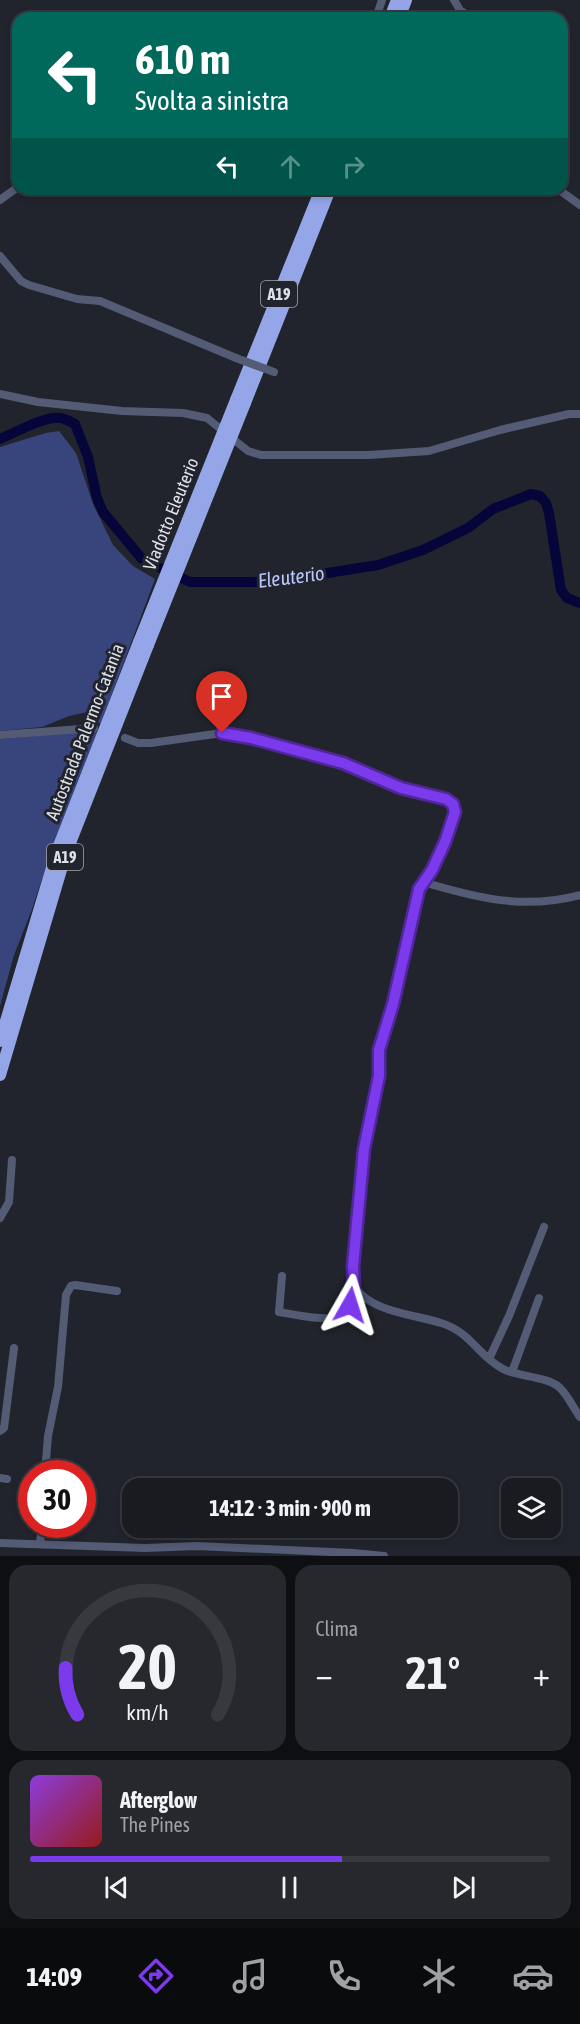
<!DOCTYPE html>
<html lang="it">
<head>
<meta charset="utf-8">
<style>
  :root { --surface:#191b21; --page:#26282e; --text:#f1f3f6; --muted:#9fa1a5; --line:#37393f; --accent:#7c3aed }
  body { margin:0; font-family:"Asap Condensed",sans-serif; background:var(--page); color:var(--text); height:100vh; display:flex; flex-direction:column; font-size:22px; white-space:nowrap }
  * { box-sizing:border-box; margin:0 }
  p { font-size:20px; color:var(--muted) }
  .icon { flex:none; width:33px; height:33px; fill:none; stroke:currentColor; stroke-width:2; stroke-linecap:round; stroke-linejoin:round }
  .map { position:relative; height:1556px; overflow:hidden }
  .sheet { display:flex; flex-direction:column; gap:9px; padding:9px; background:#0e0f12; flex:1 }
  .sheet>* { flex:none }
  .top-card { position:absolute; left:12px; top:12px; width:556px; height:183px; border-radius:18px; box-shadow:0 3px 9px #0003,0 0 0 2px var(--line); background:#00695c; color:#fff; overflow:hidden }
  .tools { position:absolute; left:501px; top:1478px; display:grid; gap:12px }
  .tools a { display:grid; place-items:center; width:60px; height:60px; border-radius:12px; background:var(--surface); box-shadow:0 3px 9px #0003,0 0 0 2px var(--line); font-size:30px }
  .speed { position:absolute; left:18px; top:1460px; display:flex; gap:12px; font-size:30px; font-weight:700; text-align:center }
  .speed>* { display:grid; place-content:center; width:78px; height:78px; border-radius:50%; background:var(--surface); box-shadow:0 3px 9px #0003,0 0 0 2px var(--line); line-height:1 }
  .speed .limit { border:9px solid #d22; background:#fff; color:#111 }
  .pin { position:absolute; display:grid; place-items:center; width:51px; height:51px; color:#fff; margin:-62px -26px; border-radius:50% 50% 50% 0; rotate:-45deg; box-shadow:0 0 6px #0007 }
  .pin .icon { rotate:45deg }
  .me { position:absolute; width:66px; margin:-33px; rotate:6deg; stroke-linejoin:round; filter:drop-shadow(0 0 4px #0008) }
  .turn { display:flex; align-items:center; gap:21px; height:126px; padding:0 24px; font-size:27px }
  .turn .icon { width:78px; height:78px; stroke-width:2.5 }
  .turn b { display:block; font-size:42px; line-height:51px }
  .lanes { display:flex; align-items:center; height:57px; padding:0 24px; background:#0003; justify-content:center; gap:30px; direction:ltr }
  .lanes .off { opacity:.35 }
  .big { font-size:45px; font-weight:700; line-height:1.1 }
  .sheet .card { flex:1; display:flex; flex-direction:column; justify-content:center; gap:9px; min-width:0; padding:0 21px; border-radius:18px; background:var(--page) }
  .sheet .dial { align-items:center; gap:0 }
  .dial svg { height:156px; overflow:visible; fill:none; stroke:var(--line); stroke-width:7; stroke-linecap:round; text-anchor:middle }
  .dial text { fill:var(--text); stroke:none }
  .song { display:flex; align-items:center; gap:18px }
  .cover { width:72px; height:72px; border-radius:9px; background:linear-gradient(135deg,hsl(270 70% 55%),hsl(0 70% 35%)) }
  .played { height:6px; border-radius:3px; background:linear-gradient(90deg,var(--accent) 60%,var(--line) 60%) }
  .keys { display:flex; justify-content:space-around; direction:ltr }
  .heat { display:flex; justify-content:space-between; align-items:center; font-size:33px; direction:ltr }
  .sheet .tiles { flex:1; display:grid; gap:9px; grid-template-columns:1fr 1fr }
  .card:last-child { grid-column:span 2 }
  .trip { position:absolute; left:122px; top:1478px; width:336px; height:60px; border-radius:18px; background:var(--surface); box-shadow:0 3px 9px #0003,0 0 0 2px var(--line); font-weight:700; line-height:60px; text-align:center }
  .tabs { display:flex; height:96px; justify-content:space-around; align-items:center; background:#0a0b0d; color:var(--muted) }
  .tabs .icon { width:42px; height:42px }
  .tabs .active { color:var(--accent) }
  .tabs b { font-size:27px; color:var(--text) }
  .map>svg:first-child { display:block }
  .green { fill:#38447c }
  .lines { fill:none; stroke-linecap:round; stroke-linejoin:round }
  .river { stroke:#06053a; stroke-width:10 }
  .minor { stroke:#535b75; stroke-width:8 }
  .highway { stroke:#94a6e8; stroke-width:12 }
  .minor-bridge { stroke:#535b75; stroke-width:8 }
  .highway-bridge { stroke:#94a6e8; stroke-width:12 }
  .route-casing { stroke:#51269a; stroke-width:15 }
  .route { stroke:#7c3aed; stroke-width:10 }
  .labels { text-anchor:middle; stroke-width:6; stroke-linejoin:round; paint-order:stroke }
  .shield { fill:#21242c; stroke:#a6a8af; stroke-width:1.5 }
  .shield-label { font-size:16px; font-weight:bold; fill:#dfe1e7 }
  .street-label { font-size:18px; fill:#dfe1e7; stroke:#21242c }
  .water-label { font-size:20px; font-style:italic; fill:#b8c8fd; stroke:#21242c }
</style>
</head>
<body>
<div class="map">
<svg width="580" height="1556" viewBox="0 0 580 1556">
  <rect width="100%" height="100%" fill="#21242c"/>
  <path class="green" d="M59,431L76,453L93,504L113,545L133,566L155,579L101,723H94L92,711L69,716L42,727L0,731V447L46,433Z
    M93,731L98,732L47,864L31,912L14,955L0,1006V739Z"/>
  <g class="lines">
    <path class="river" d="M0,439C17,432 43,416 61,418C66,419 71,422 75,424L88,457L97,498L103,512L142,559L190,582H255L302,577L378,565L423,550L468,528L493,509L531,494L540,496L546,503L549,513L561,590L567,598L580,603"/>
    <path class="minor" d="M454,0L460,10L472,18
      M376,18L382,0
      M558,189L580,205
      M0,200L18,187
      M0,256L21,281L29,285L77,299L100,301L236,358
      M0,394L38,402L122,411L183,413L207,418L248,451L261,455H369L429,451L500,430L569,414H580
      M0,735L94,728
      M125,738L138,743H151L222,733L243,737L343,763L401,788L446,799L453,804L455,812L445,842L432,870L419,889L393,1004L379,1050V1076L364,1149L352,1278C359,1311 414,1314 441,1323C471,1332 478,1356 503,1369C518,1377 546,1376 559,1387C568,1395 573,1408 580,1417
      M423,882C477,898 523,910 580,895
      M0,1218L9,1202L12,1160
      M282,1276L279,1312C297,1315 332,1323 349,1315L351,1293L354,1286
      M489,1359L509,1316L544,1227
      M512,1372L539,1298
      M0,1431L4,1428L14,1348
      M45,1473L48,1436L58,1387L66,1295L71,1286L75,1285L117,1291
      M0,1478L7,1479
      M0,1543L145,1548L197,1546L353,1553L384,1556
      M40,1544L42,1524"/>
    <path class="highway" d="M390,18L397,0
      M399,18L406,0
      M236,400L321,189
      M245,403L330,189
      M0,1041L57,851L139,642
      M0,1075L66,853L148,645"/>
    <path class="minor-bridge" d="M236,358L274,372"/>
    <path class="highway-bridge" d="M139,642L236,400
      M148,645L245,403"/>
  </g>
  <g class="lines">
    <g class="route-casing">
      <path id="route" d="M222,733L251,738L343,763L401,788L446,799L453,804L455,812L445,842L432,870L419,889L393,1004L379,1050V1076L364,1149L353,1266L354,1286L351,1293L350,1305"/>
    </g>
    <use href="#route" class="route"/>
  </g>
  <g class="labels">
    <g class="shield">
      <rect x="261" y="281" width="36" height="26" rx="4.5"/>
      <rect x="47" y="844" width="36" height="26" rx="4.5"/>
    </g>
    <g class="shield-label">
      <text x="279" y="300">A19</text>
      <text x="65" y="863">A19</text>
    </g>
    <g class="street-label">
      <text transform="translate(171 514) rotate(-68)" y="6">Viadotto Eleuterio</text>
      <text transform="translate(85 732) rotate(-69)" y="6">Autostrada Palermo-Catania</text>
    </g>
    <g class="water-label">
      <text transform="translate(291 577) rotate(-7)" y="7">Eleuterio</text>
    </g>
  </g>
</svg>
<div class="tools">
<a><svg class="icon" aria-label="layers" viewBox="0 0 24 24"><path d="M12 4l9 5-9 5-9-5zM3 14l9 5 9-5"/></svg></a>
</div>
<div class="speed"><div class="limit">30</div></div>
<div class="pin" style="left:222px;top:733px;background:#d93025"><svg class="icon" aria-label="arrive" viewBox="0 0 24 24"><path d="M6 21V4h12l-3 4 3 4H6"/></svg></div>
<svg class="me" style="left:350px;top:1305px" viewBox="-20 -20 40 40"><path d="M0-17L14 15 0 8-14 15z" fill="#7c3aed" stroke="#fff" stroke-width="4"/></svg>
<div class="trip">14:12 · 3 min · 900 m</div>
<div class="top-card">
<div class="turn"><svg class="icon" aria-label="left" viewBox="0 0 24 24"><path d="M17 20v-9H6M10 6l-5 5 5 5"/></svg><div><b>610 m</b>Svolta a sinistra</div></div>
<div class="lanes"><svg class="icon" aria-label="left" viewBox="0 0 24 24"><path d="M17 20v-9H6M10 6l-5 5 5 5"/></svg><svg class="icon off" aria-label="ahead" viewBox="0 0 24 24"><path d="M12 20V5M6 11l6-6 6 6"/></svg><svg class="icon off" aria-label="right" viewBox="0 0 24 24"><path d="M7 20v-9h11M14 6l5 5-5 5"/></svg></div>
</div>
</div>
<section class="sheet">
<div class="tiles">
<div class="card dial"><svg viewBox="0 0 100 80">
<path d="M14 69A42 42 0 1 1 86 69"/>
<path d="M14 69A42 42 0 0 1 8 45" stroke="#7c3aed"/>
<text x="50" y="56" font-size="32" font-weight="700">20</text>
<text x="50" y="72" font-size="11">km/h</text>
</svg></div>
<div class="card"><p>Clima</p>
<div class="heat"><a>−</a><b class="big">21°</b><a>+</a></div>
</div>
<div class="card">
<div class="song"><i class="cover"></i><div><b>Afterglow</b><p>The Pines</p></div></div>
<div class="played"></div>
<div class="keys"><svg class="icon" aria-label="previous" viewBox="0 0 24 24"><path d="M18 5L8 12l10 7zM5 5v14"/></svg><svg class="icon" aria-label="pause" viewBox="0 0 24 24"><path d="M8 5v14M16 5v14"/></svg><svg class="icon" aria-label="next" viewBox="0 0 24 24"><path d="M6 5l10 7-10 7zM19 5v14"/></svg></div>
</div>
</div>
</section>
<nav class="tabs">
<b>14:09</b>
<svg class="icon active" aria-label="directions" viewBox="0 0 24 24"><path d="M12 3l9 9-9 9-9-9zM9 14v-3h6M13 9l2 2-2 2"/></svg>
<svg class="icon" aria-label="music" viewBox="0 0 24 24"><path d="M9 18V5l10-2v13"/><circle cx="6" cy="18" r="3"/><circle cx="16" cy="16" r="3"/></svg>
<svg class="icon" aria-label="phone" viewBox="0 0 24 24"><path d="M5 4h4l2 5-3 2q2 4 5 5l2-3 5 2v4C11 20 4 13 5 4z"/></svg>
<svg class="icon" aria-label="climate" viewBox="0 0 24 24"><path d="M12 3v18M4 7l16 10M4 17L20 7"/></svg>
<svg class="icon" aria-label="car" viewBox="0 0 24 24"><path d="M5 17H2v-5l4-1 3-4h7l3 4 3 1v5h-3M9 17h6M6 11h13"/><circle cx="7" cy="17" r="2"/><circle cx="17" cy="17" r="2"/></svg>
</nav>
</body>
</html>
